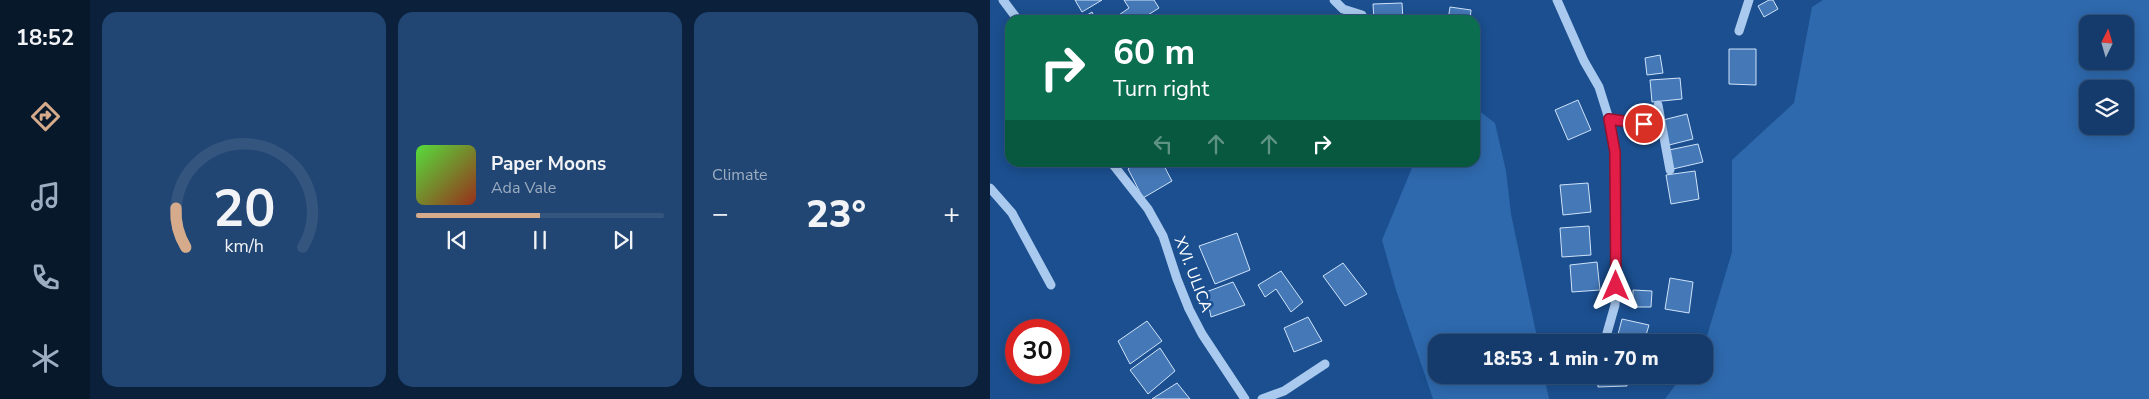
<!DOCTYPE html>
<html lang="en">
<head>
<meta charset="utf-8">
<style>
  :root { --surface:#143b6b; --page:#214673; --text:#f1f3f6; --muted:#9dadc1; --line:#33557e; --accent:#d6ab8b }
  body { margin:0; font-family:"Nunito Sans",sans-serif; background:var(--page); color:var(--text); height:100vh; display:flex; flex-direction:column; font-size:19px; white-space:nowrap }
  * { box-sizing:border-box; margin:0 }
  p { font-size:16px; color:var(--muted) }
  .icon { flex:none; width:28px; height:28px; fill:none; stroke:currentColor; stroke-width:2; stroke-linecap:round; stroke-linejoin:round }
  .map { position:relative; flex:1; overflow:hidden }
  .panel { display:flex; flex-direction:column; gap:12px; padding:12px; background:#0b203b; width:900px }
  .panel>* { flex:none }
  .banner { position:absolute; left:15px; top:15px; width:475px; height:152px; border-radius:15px; box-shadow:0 2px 12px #0003,0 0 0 1px var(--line); background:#0b6e4f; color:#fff; overflow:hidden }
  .needle { width:32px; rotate:5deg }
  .controls { position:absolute; left:1089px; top:15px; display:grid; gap:10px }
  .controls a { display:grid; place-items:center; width:55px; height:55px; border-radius:10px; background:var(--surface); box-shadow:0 2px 12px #0003,0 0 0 1px var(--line); font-size:25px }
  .speed { position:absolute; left:15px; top:319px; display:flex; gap:10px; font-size:25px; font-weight:700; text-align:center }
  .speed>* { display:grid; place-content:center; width:65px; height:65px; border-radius:50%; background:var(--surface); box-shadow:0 2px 12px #0003,0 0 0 1px var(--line); line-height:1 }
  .speed .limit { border:8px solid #d22; background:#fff; color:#111 }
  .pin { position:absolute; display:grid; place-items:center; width:42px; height:42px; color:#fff; margin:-21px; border:2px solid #fff; border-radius:50%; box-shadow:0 1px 5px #0007 }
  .me { position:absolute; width:55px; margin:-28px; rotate:0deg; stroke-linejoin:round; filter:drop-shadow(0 0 4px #0008) }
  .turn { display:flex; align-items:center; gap:18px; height:105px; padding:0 25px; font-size:22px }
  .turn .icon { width:65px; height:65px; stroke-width:2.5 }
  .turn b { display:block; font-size:35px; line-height:42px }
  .lanes { display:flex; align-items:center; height:48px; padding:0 25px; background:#0003; justify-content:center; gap:25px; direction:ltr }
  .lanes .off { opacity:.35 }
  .big { font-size:38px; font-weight:800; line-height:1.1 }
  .panel .tile { flex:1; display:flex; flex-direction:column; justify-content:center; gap:8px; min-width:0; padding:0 18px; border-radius:15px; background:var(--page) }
  .panel .dial { align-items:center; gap:0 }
  .dial svg { height:130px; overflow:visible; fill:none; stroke:var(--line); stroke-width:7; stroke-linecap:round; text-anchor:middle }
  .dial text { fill:var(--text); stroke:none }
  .song { display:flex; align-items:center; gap:15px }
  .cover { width:60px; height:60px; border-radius:8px; background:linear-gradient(135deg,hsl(110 70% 55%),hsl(10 70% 35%)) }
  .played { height:5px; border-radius:2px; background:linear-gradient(90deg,var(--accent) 50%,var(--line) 50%) }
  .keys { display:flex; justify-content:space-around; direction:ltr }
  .heat { display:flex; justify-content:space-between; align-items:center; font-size:28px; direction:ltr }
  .panel .tiles { flex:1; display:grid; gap:12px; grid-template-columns:repeat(3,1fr) }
  .trip { position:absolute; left:438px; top:334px; width:285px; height:50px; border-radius:15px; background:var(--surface); box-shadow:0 2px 12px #0003,0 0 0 1px var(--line); font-weight:800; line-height:50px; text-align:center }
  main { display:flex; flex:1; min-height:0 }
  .dock { display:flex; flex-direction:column; width:90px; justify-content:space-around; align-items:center; background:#08182b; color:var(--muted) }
  .dock .icon { width:35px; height:35px }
  .dock .current { color:var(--accent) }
  .dock b { font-size:22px; color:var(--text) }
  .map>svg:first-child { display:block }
  .green { fill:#2e69ad; fill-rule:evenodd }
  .building { fill:#4478b7; stroke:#cfe3fa }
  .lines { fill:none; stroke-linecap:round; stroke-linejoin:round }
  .minor { stroke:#a9c9ee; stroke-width:9 }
  .route-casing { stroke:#92132f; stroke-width:12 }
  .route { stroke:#e11d48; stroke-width:9 }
  .labels { text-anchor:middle; stroke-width:5; stroke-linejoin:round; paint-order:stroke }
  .street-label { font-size:16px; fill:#fff; stroke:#1b4f8f }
</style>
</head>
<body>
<main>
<nav class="dock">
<b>18:52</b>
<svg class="icon current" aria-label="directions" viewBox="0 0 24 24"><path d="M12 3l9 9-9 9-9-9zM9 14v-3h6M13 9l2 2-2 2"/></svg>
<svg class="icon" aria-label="music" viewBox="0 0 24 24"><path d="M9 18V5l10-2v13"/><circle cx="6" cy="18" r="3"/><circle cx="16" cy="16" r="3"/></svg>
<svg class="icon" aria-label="phone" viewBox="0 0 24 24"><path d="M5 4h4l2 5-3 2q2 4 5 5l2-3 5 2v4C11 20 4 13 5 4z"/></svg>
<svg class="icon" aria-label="climate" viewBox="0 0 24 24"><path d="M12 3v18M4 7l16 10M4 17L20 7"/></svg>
</nav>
<section class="panel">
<div class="tiles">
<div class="tile dial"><svg viewBox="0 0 100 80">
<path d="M14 69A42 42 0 1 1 86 69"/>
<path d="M14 69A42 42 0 0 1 8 45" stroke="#d6ab8b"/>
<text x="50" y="56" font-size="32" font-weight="700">20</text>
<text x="50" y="72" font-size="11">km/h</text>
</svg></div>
<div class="tile">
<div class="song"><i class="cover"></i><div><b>Paper Moons</b><p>Ada Vale</p></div></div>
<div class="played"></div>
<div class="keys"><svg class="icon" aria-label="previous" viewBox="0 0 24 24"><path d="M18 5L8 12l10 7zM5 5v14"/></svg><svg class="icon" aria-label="pause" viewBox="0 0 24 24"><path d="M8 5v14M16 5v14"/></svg><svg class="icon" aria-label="next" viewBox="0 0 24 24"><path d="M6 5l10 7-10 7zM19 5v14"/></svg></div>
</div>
<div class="tile"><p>Climate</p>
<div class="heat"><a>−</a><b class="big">23°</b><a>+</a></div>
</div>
</div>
</section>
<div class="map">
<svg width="1159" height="399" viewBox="0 0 1159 399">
  <rect width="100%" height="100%" fill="#1b4f8f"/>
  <path class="green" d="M833,0H1159V399H675L693,375H714V346L742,252V160L804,103L822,7ZM1098,24H1135V61H1098ZM1098,89H1135V126H1098Z
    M485,108L505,123L516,171L521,214L548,342H446V375H554L559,399H443L406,290L392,240L424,163L485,162Z"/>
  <path class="building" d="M85,0H112L92,12Z
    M134,0H164L169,8L150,20H128L126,17L139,8Z
    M779,0H783L788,9L774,17L768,6Z
    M412,3L413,20H384L383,4Z
    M460,7L481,10L480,20H458Z
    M102,12L106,20H89Z
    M739,49H766V85L739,84Z
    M670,55L673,73L657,75L655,58Z
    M690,78L692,99L662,102L660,80Z
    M588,100L601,130L578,140L565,110Z
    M697,114L703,139L679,145L673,120Z
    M708,144L713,162L683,169L679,150Z
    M146,162H172L182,181L153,198L138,169Z
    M705,171L709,199L681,204L676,175Z
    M598,183L601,212L573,215L570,185Z
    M599,226L601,255L572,257L570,228Z
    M247,233L260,270L225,284L209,246Z
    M607,262L610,290L582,292L580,265Z
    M353,263L377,294L355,306L333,276Z
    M291,271L313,302L301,312L286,289L275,297L268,285Z
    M680,278L703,282L699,313L675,309Z
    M243,282L255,305L221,317L216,292Z
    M643,290L662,291L661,307H643Z
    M318,317L332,341L304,352L294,328Z
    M632,319L659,325L654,342H626Z
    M157,321L172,341L140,364L128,341Z
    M170,348L185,371L158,394L140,370Z
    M608,375H637V386L608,387Z
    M187,383L200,399H162Z"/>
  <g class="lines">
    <path class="minor" d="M13,0L28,20
      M344,0L353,9L372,15
      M567,0L594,61L609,87L619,119L625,152L626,287L625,305L617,333
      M749,31L759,0
      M668,105L680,170
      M619,119L672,126
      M121,162L158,209L173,236L187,279L199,309L212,334L255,399
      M0,188L22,213L61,285
      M272,399L294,391L335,364"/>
  </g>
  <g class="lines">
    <g class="route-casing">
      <path id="route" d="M626,286L625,152L619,119L654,124"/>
    </g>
    <use href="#route" class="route"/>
  </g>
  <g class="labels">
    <g class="street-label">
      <text transform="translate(204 274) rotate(69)" y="6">XVI. ULICA</text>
    </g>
  </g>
</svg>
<div class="controls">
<a><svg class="needle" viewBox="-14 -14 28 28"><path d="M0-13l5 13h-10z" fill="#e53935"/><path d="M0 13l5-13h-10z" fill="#9dadc1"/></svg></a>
<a><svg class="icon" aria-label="layers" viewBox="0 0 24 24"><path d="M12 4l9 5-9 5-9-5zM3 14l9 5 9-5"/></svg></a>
</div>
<div class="speed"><div class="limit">30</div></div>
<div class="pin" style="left:654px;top:124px;background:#d93025"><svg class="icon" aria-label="arrive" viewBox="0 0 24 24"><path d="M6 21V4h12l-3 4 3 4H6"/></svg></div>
<svg class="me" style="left:626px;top:286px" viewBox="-20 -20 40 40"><path d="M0-17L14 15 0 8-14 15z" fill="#e11d48" stroke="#fff" stroke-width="4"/></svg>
<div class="trip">18:53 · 1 min · 70 m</div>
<div class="banner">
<div class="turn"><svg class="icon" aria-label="right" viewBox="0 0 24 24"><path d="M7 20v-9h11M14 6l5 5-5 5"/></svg><div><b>60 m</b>Turn right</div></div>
<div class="lanes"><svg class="icon off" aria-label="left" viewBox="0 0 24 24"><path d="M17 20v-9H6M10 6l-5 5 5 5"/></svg><svg class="icon off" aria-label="ahead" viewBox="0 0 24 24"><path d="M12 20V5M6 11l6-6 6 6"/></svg><svg class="icon off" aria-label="ahead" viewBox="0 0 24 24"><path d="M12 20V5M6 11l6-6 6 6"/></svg><svg class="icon" aria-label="right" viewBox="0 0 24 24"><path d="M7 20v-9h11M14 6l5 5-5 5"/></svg></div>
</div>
</div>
</main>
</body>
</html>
